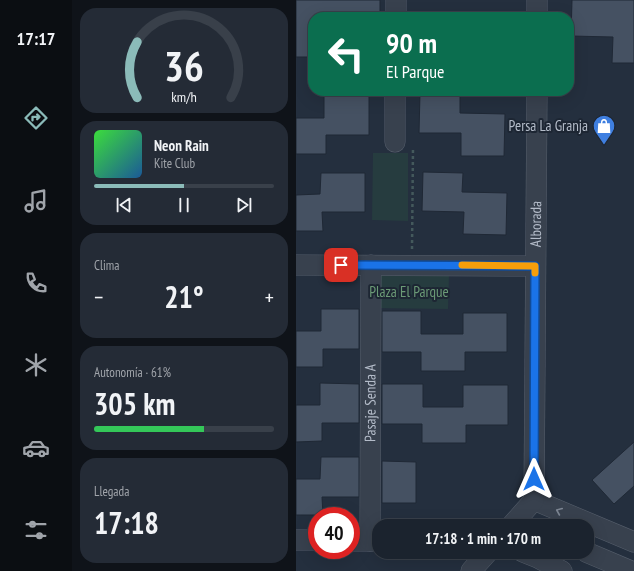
<!DOCTYPE html>
<html lang="es">
<head>
<meta charset="utf-8">
<style>
  :root { --surface:#1b232e; --page:#242b36; --text:#f1f3f6; --muted:#a0a4aa; --line:#39404a; --accent:#8bbbb9 }
  body { margin:0; font-family:"PT Sans Narrow",sans-serif; background:var(--page); color:var(--text); height:100vh; display:flex; flex-direction:column; font-size:15px; white-space:nowrap }
  * { box-sizing:border-box; margin:0 }
  p { font-size:13px; color:var(--muted) }
  .icon { flex:none; width:22px; height:22px; fill:none; stroke:currentColor; stroke-width:2; stroke-linecap:round; stroke-linejoin:round }
  .map { position:relative; flex:1; overflow:hidden }
  .side { display:flex; flex-direction:column; gap:8px; padding:8px; background:#0f1319; width:224px }
  .side>* { flex:none }
  .guide { position:absolute; left:12px; top:12px; width:266px; height:84px; border-radius:16px; box-shadow:0 4px 16px #0002,0 0 0 1px var(--line); background:#0b6e4f; color:#fff; overflow:hidden }
  .speed { position:absolute; left:12px; top:507px; display:flex; gap:8px; font-size:20px; font-weight:700; text-align:center }
  .speed>* { display:grid; place-content:center; width:52px; height:52px; border-radius:50%; background:var(--surface); box-shadow:0 4px 16px #0002,0 0 0 1px var(--line); line-height:1 }
  .speed .limit { border:6px solid #d22; background:#fff; color:#111 }
  .pin { position:absolute; display:grid; place-items:center; width:34px; height:34px; color:#fff; margin:-17px; border-radius:8px; box-shadow:0 2px 6px #0006 }
  .me { position:absolute; width:44px; margin:-22px; rotate:0deg; stroke-linejoin:round; filter:drop-shadow(0 0 3px #0008) }
  .turn { display:flex; align-items:center; gap:14px; height:84px; padding:0 12px; font-size:18px }
  .turn .icon { width:52px; height:52px; stroke-width:2.5 }
  .turn b { display:block; font-size:28px; line-height:34px }
  .big { font-size:30px; font-weight:700; line-height:1.1 }
  .side .widget { flex:1; display:flex; flex-direction:column; justify-content:center; gap:6px; min-width:0; padding:0 14px; border-radius:16px; background:var(--page) }
  .side .dial { align-items:center; gap:0 }
  .dial svg { height:104px; overflow:visible; fill:none; stroke:var(--line); stroke-width:7; stroke-linecap:round; text-anchor:middle }
  .dial text { fill:var(--text); stroke:none }
  .song { display:flex; align-items:center; gap:12px }
  .cover { width:48px; height:48px; border-radius:6px; background:linear-gradient(135deg,hsl(120 70% 55%),hsl(210 70% 35%)) }
  .played { height:4px; border-radius:2px; background:linear-gradient(90deg,var(--accent) 50%,var(--line) 50%) }
  .keys { display:flex; justify-content:space-around; direction:ltr }
  .heat { display:flex; justify-content:space-between; align-items:center; font-size:22px; direction:ltr }
  .charge { height:6px; border-radius:3px; background:linear-gradient(90deg,#34c759 61%,var(--line) 0) }
  .trip { position:absolute; left:76px; top:519px; width:222px; height:40px; border-radius:16px; background:var(--surface); box-shadow:0 4px 16px #0002,0 0 0 1px var(--line); font-weight:700; line-height:40px; text-align:center }
  main { display:flex; flex:1; min-height:0 }
  .menu { display:flex; flex-direction:column; width:72px; justify-content:space-around; align-items:center; background:#0b0e12; color:var(--muted) }
  .menu .icon { width:28px; height:28px }
  .menu .current { color:var(--accent) }
  .menu b { font-size:18px; color:var(--text) }
  .map>svg:first-child { display:block }
  .green { fill:#263c3f }
  .building { fill:#455162; stroke:#1f2835 }
  .lines { fill:none; stroke-linecap:round; stroke-linejoin:round }
  .minor-casing { stroke:#565f6c; stroke-width:21 }
  .path { stroke:#44595c; stroke-width:2.5; stroke-dasharray:3 3; stroke-linecap:butt }
  .minor { stroke:#38414e; stroke-width:20 }
  .oneway { stroke:#7c8592 }
  .route-casing { stroke:#114b97; stroke-width:10 }
  .route { stroke:#1a73e8; stroke-width:7 }
  .slow { stroke:#f59e0b; stroke-width:7 }
  .labels { text-anchor:middle; stroke-width:4; stroke-linejoin:round; paint-order:stroke }
  .poi-label { font-size:15px; fill:#b4bcc9; stroke:#1d2633; text-anchor:end }
  .street-label { font-size:15px; fill:#b4bcc9; stroke:#1d2633 }
  .park-label { font-size:15px; fill:#6b9a76; stroke:#1d2633 }
</style>
</head>
<body>
<main>
<nav class="menu">
<b>17:17</b>
<svg class="icon current" aria-label="directions" viewBox="0 0 24 24"><path d="M12 3l9 9-9 9-9-9zM9 14v-3h6M13 9l2 2-2 2"/></svg>
<svg class="icon" aria-label="music" viewBox="0 0 24 24"><path d="M9 18V5l10-2v13"/><circle cx="6" cy="18" r="3"/><circle cx="16" cy="16" r="3"/></svg>
<svg class="icon" aria-label="phone" viewBox="0 0 24 24"><path d="M5 4h4l2 5-3 2q2 4 5 5l2-3 5 2v4C11 20 4 13 5 4z"/></svg>
<svg class="icon" aria-label="climate" viewBox="0 0 24 24"><path d="M12 3v18M4 7l16 10M4 17L20 7"/></svg>
<svg class="icon" aria-label="car" viewBox="0 0 24 24"><path d="M5 17H2v-5l4-1 3-4h7l3 4 3 1v5h-3M9 17h6M6 11h13"/><circle cx="7" cy="17" r="2"/><circle cx="17" cy="17" r="2"/></svg>
<svg class="icon" aria-label="filters" viewBox="0 0 24 24"><path d="M4 7h16M4 17h16"/><circle cx="9" cy="7" r="2"/><circle cx="15" cy="17" r="2"/></svg>
</nav>
<section class="side">
<div class="widget dial"><svg viewBox="0 0 100 80">
<path d="M14 69A42 42 0 1 1 86 69"/>
<path d="M14 69A42 42 0 0 1 14 26" stroke="#8bbbb9"/>
<text x="50" y="56" font-size="32" font-weight="700">36</text>
<text x="50" y="72" font-size="11">km/h</text>
</svg></div>
<div class="widget">
<div class="song"><i class="cover"></i><div><b>Neon Rain</b><p>Kite Club</p></div></div>
<div class="played"></div>
<div class="keys"><svg class="icon" aria-label="previous" viewBox="0 0 24 24"><path d="M18 5L8 12l10 7zM5 5v14"/></svg><svg class="icon" aria-label="pause" viewBox="0 0 24 24"><path d="M8 5v14M16 5v14"/></svg><svg class="icon" aria-label="next" viewBox="0 0 24 24"><path d="M6 5l10 7-10 7zM19 5v14"/></svg></div>
</div>
<div class="widget"><p>Clima</p>
<div class="heat"><a>−</a><b class="big">21°</b><a>+</a></div>
</div>
<div class="widget"><p>Autonomía · 61%</p><b class="big">305 km</b><div class="charge"></div></div>
<div class="widget"><p>Llegada</p><b class="big">17:18</b></div>
</section>
<div class="map">
<svg width="338" height="571" viewBox="0 0 338 571">
  <rect width="100%" height="100%" fill="#242f3e"/>
  <path class="green" d="M77,153H112V221L76,220Z
    M74,275L153,276L152,309L74,308Z"/>
  <path class="building" d="M0,0H84V17H17V57H0Z
    M276,0H338V63H316L317,37L275,36Z
    M124,93L164,94V113L209,114L208,156H165V133H123Z
    M28,96H73V135H30V154H0V118H28Z
    M127,172L167,173L166,192L211,193L210,235L167,234L168,212L126,211Z
    M25,173H69V212H26L27,231H0V195L24,194Z
    M25,309H63V349H27V367H0V331H25Z
    M86,311H125V334H167V313H211V352H169V371H125V352H86Z
    M24,383L63,384V423H26V441L0,442V405H24Z
    M86,384H127V407H167V385H212V425H170V443H126V424H86Z
    M338,442V486L318,504L296,480Z
    M25,457H63V497H26L27,515H0V479H24Z
    M86,461L120,462V503H86Z"/>
  <g class="lines">
    <g class="minor-casing">
      <g id="minor">
        <path d="M100,17V0"/>
        <path d="M241,17V0"/>
        <path d="M99,142V91"/>
        <path d="M0,265L239,266"/>
        <path id="s1" d="M238,500L241,91"/>
        <path d="M238,500L338,542"/>
        <path d="M215,526L238,500"/>
        <path d="M0,540H21"/>
        <path d="M55,541H83"/>
        <path id="s2" d="M74,541L75,265"/>
        <path d="M227,552L242,558L266,571"/>
        <path d="M290,552L335,571"/>
        <path d="M175,571L192,552"/>
      </g>
    </g>
    <path class="path" d="M116,249L117,148"/>
    <use href="#minor" class="minor"/>
  </g>
  <defs><path id="oneway-chevron" d="M-2-3.5L2.5 0L-2 3.5" fill="none" stroke-width="1.6" stroke-linecap="round" stroke-linejoin="round"/></defs>
  <use class="oneway" href="#oneway-chevron" transform="translate(263 511) rotate(-157)"/>
  <g class="lines">
    <g class="route-casing">
      <path id="route" d="M45,265L239,266L238,479"/>
    </g>
    <use href="#route" class="route"/>
    <path class="slow" d="M166,265L239,266V273"/>
  </g>
  <defs>
    <g id="shop-pin" transform="scale(1.15)"><path d="M0 17L-7.5 6A9.5 9.5 0 1 1 7.5 6Z" fill="#3f7fe0" stroke="#1d2633"/><path d="M-5-2.5h2.3a2.7 3.5 0 0 1 5.4 0H5L5.5 6h-11ZM-1.5-2.5h3a1.5 2.3 0 0 0-3 0Z" fill="#fff"/></g>
  </defs>
  <g fill-rule="evenodd">
    <use href="#shop-pin" x="308" y="126"/>
  </g>
  <g class="labels">
    <g class="poi-label">
      <text x="292" y="131">Persa La Granja</text>
    </g>
    <g class="street-label">
      <text dy="5" stroke="none"><textPath href="#s1" startOffset="276">Alborada</textPath></text>
      <text dy="5" stroke="none"><textPath href="#s2" startOffset="138">Pasaje Senda A</textPath></text>
    </g>
    <g class="park-label">
      <text x="113" y="297">Plaza El Parque</text>
    </g>
  </g>
</svg>
<div class="speed"><div class="limit">40</div></div>
<div class="pin" style="left:45px;top:265px;background:#d93025"><svg class="icon" aria-label="arrive" viewBox="0 0 24 24"><path d="M6 21V4h12l-3 4 3 4H6"/></svg></div>
<svg class="me" style="left:238px;top:479px" viewBox="-20 -20 40 40"><path d="M0-17L14 15 0 8-14 15z" fill="#1a73e8" stroke="#fff" stroke-width="4"/></svg>
<div class="trip">17:18 · 1 min · 170 m</div>
<div class="guide">
<div class="turn"><svg class="icon" aria-label="left" viewBox="0 0 24 24"><path d="M17 20v-9H6M10 6l-5 5 5 5"/></svg><div><b>90 m</b>El Parque</div></div>
</div>
</div>
</main>
</body>
</html>
